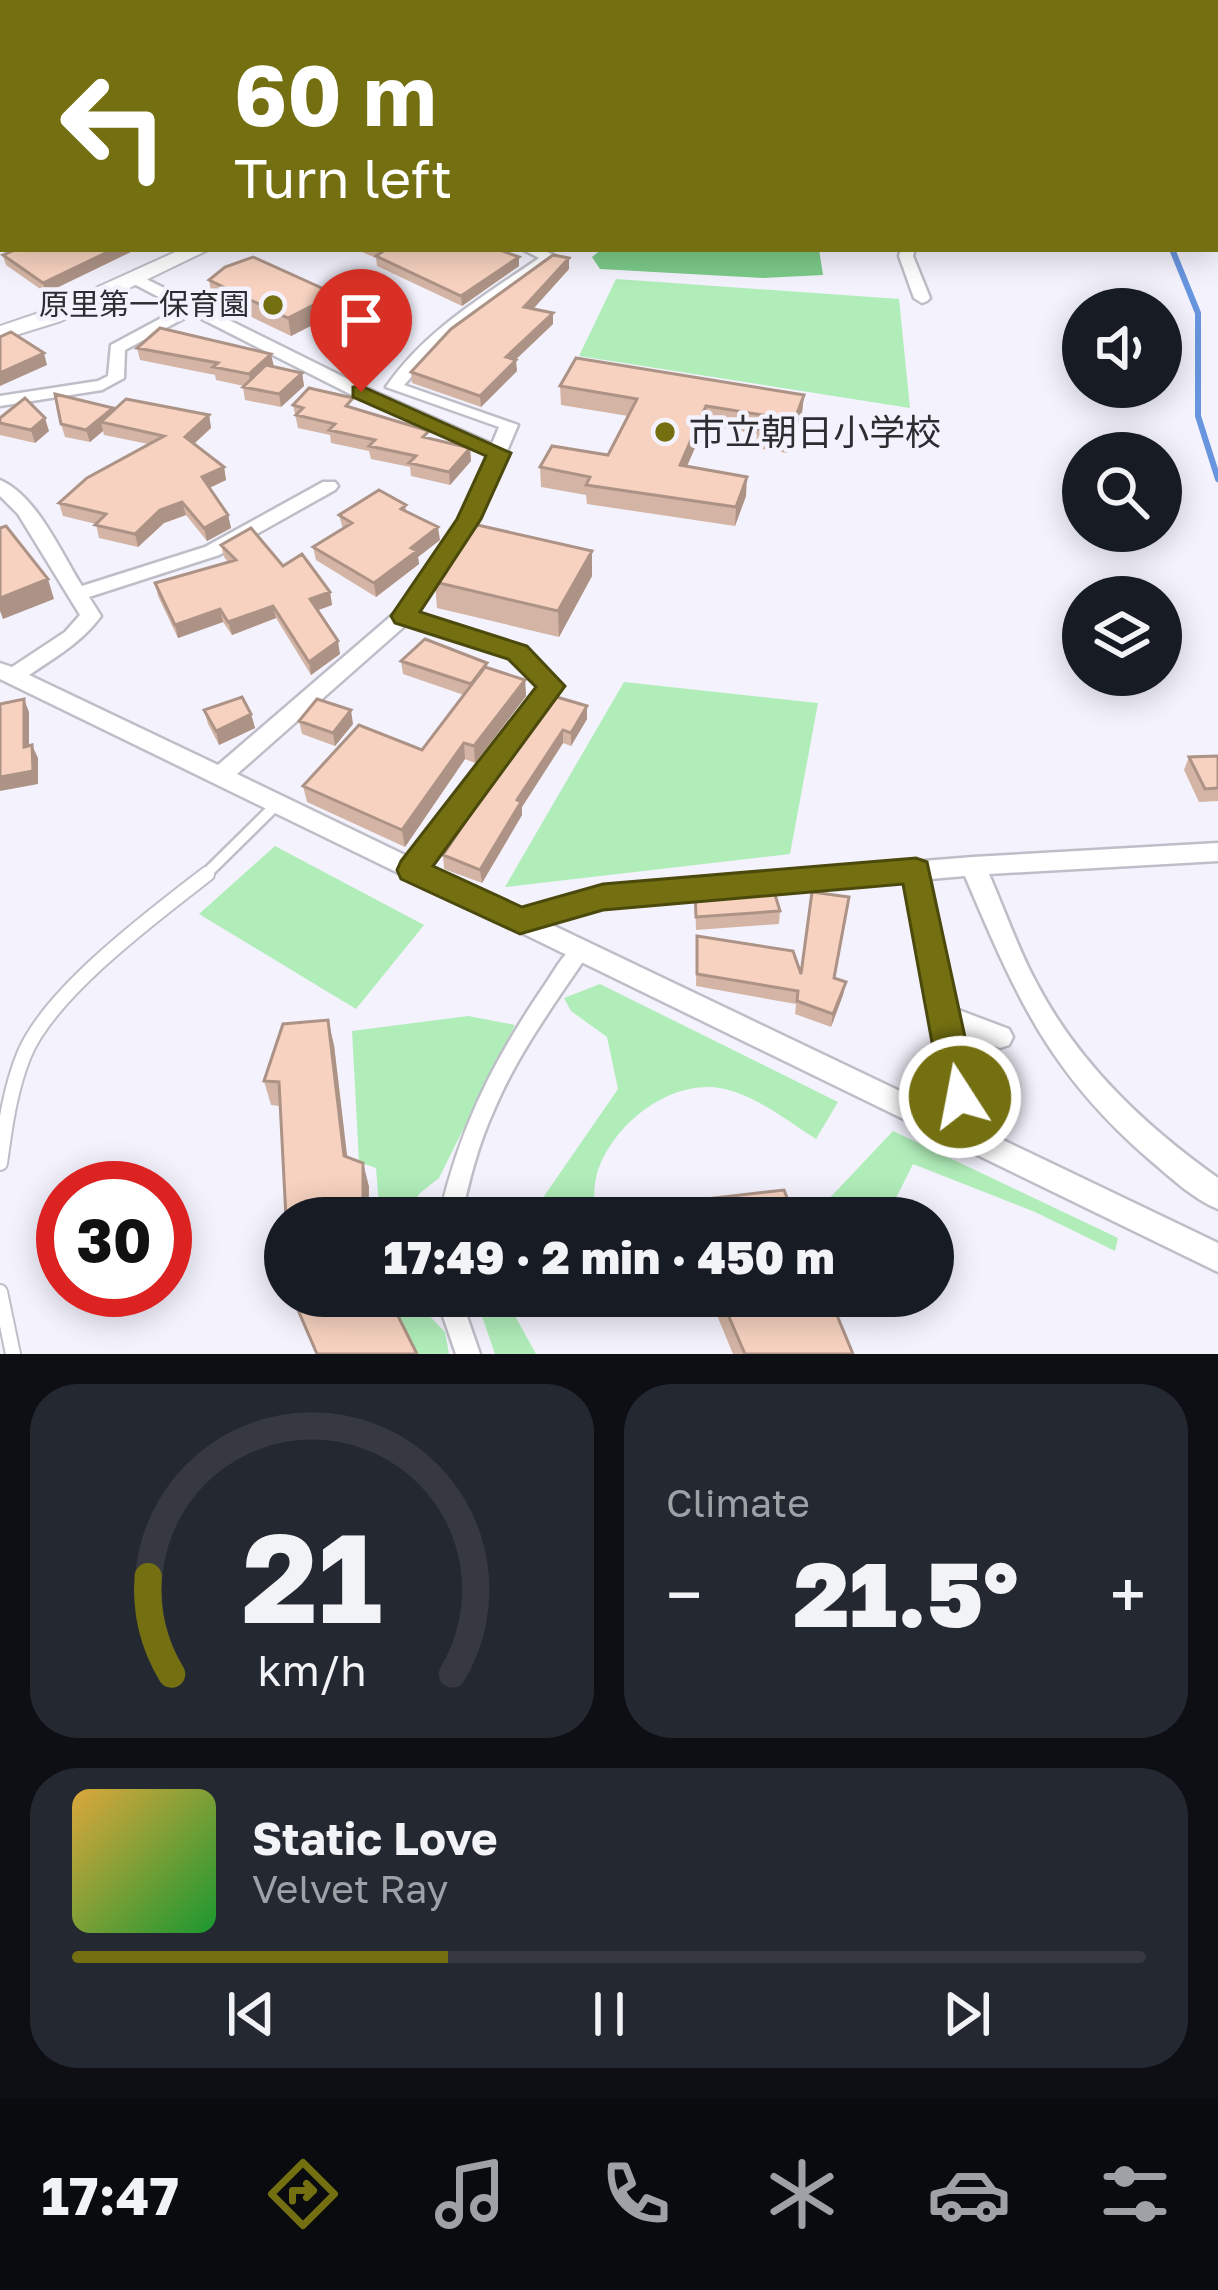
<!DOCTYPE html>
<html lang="en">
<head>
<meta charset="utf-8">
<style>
  :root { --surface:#171b24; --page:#242831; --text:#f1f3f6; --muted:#9ea1a6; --line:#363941; --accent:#747011 }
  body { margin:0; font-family:"Golos Text","Noto Sans JP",sans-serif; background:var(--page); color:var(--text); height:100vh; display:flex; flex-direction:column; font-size:45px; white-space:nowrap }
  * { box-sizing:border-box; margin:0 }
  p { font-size:39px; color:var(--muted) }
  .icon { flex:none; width:66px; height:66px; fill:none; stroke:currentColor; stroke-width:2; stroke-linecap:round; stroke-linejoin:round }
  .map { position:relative; height:1354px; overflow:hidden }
  .sheet { display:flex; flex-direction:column; gap:30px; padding:30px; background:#0d0f14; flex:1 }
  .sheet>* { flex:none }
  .banner { position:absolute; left:0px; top:0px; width:1218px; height:252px; box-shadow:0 6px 30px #0003; background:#747011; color:#fff; overflow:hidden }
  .fabs { position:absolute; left:1062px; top:288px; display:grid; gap:24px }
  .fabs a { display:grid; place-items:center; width:120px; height:120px; border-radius:50%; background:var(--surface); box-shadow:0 6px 30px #0003; font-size:60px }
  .speed { position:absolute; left:36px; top:1161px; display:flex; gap:24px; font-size:60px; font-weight:700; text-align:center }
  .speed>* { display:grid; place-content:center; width:156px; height:156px; border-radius:50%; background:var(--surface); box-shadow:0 6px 30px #0003; line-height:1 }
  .speed .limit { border:18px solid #d22; background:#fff; color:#111 }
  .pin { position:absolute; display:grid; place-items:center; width:102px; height:102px; color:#fff; margin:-123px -51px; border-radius:50% 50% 50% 0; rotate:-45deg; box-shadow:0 0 12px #0007 }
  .pin .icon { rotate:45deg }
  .me { position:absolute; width:132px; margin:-66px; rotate:349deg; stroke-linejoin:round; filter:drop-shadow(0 0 9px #0008) }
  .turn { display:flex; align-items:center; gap:42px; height:252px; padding:0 36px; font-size:54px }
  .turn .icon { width:156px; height:156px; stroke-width:2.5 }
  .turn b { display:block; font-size:84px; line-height:102px }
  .big { font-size:90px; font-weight:800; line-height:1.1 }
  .sheet .card { flex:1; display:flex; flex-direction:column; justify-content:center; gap:18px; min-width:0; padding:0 42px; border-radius:48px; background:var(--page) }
  .sheet .dial { align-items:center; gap:0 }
  .dial svg { height:312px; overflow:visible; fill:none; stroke:var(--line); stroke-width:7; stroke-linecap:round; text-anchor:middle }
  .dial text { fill:var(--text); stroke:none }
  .song { display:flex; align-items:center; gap:36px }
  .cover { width:144px; height:144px; border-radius:18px; background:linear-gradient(135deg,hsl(40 70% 55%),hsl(130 70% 35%)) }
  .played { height:12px; border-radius:6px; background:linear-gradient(90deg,var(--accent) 35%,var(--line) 35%) }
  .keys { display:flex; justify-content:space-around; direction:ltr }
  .heat { display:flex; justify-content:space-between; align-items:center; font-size:66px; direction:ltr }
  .sheet .tiles { flex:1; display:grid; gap:30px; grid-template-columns:1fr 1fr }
  .card:last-child { grid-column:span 2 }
  .trip { position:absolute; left:264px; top:1197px; width:690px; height:120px; border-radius:60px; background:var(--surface); box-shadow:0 6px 30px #0003; font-weight:800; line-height:120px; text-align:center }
  .menu { display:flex; height:192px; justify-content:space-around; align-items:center; background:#090b0e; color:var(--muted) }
  .menu .icon { width:84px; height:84px }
  .menu .current { color:var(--accent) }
  .menu b { font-size:54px; color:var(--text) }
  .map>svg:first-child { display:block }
  .green { fill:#b0edb9 }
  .forest { fill:#7cca89 }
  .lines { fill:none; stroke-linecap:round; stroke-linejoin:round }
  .stream-far1 { stroke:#6795de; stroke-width:4.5 }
  .stream { stroke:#6795de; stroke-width:6 }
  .service-far1-casing { stroke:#bebec8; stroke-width:15 }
  .service-casing { stroke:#bebec8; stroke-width:18 }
  .pedestrian-casing { stroke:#bebec8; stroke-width:5 }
  .minor-casing { stroke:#bebec8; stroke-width:5 }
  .tertiary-casing { stroke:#bebec8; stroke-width:5 }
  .secondary-casing { stroke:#bebec8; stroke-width:4 }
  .service-far1 { stroke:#fff; stroke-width:10 }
  .service { stroke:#fff; stroke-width:14 }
  .pedestrian { fill:#fff; fill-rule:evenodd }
  .minor { fill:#fff; fill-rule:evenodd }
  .tertiary { fill:#fff; fill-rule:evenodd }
  .secondary { fill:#fff; fill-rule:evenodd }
  .rail { stroke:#79787e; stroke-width:4.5; stroke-dasharray:15 8; stroke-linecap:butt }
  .wall { fill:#d4b5a5 }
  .shaded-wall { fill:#ad9386 }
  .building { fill:#f7d2c0; stroke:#ad9386; stroke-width:3 }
  .route { fill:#747011; stroke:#4b490b; stroke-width:3 }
  .poi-dot { fill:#747011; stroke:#f3f2fd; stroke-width:4.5 }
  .labels { text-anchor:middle; stroke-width:9; stroke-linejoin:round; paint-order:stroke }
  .far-poi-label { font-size:30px; fill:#2e2d31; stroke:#f3f2fd; text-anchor:end }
  .poi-label { font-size:36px; fill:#2e2d31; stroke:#f3f2fd; text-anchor:start }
</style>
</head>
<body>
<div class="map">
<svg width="1218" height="1354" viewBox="0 0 1218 1354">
  <rect width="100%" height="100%" fill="#f3f2fd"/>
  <path class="green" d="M616,279L899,299L910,408L579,356Z
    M624,682L818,703L790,854L505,887Z
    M275,846L424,925L356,1009L199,914Z
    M600,984L838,1102L816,1139C788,1121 758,1097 725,1089C671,1076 608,1127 596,1178C593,1190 595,1204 594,1216H549L538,1205L618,1089L607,1037L571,1011L564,998Z
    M468,1016L515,1025L439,1178L420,1193L403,1218H380L376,1168L359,1162L352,1031Z
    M893,1131L1118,1238L1115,1251L1035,1212L913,1164L886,1218H832L825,1203Z
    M383,1296H410L445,1332L449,1354H418Z
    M475,1296H504L536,1354H495Z"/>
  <path class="forest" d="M602,249H819L823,275L763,278L600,269L592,257Z"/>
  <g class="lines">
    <path class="stream-far1" d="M1040,0L1046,3
      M1215,105L1218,111
      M1215,128L1218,124"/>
    <path class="stream" d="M1172,249L1198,313V416L1218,479"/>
    <g class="service-far1-casing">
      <path id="service-far1" d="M203,877L277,804"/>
    </g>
    <g class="service-casing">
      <path id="service" d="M0,1163C5,1127 10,1089 24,1055C49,993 154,915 207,874
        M0,1292L13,1354"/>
    </g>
    <g class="pedestrian-casing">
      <path id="pedestrian" d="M579,943L586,945L589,951L586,957C553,1006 517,1055 494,1110C478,1145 469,1181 461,1218H439C459,1129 493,1061 544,986C554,972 564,951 579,943Z
        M436,1296H460L480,1354H456Z"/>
    </g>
    <g class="minor-casing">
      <path id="minor" d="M1069,0H1083L1086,3H1072Z
        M3,160V172L0,173V161Z
        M522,249H542L557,257L449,336L404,385L518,425L478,519L416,613L525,647L562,686L428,866L522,910L603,887L973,857L1218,843V861L989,874C1005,911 1018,949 1037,984C1079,1064 1145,1126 1218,1178V1209C1193,1199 1170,1177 1150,1160C1048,1072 1016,996 965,876L930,879L956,1009L1009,1029L1013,1037L1009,1045L1000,1048L961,1034L980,1129L1218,1243V1272L0,679V663L12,667L65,632L80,615L18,514L0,496V480C37,496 61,553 82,586L205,547L323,482H335L338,486L335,490L219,555L89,597L101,616C82,642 56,657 29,675L218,765L397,611L460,519L488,454L354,396L192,314L125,350L124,378L102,390L0,406V396L98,381L108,376L111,345L180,308L132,283V277H142L366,388L492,444L499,427L386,387C425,330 483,297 539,258ZM407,624L511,657L539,687L409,857L237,774ZM906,881L950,1115L548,923L603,907Z
        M901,249H915L913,256L930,298L927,301L922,303L914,298L899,256Z"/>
    </g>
    <g class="tertiary-casing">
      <path id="tertiary" d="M1215,10H1218L1215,19Z"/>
    </g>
    <g class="secondary-casing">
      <path id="secondary" d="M659,0H680L657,3Z
        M699,0H719L697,3Z
        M182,249H210L61,321L0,340V326L45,311Z"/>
    </g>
    <use href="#service-far1" class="service-far1"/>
    <use href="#service" class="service"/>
    <use href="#pedestrian" class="pedestrian"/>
    <use href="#minor" class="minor"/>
    <use href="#tertiary" class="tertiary"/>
    <use href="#secondary" class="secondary"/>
    <path class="rail" d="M589,3L596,0"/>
  </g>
  <path class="wall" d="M17,249H137L46,293L6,265L3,255Z
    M355,249H498L519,257V266L462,306L377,266L376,258Z
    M569,269L533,309L553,324L515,360L517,371L481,407L412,383L411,372Z
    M209,280L335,294L338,312L291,336L212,298Z
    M137,348L273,367L302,373L304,386L281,407L245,400L243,387L244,386L216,380L215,375L140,360Z
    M560,386L804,395L802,413L787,453L756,448L757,434L705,425L687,466L746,496L735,526L587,504L586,495L541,487L540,467L608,455L628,416L561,405Z
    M293,405L355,409L430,439L470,448L471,461L450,485L411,476L410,467L371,459L369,451L331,443L330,435L298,428Z
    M113,408L114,411L209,415L211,428L194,444L224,467L226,480L209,488L228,515L231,528L207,541L186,515L164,523L138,547L99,538L96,524L63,516L59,503L148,444L104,435L103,431L90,442L65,437L61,424Z
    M0,418L49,431L35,443L0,435Z
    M406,505V511L440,540L418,557L419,564L376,597L316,560L313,547L343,529L339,515Z
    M221,545L283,566L330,592L332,605L318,610L340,654L311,675L276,618L232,635L223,622L178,638L158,596L155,583L228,562L224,557Z
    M592,551V576L559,637L437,608L435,582Z
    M401,661L487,663V668L525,680L526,696L475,763L465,759L405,847L307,802L303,786L422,750L464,695L403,674Z
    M550,695L587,719L571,746L563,743L522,807V815L482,883L444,869L443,855Z
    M204,710L251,714L255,728L219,745L208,724Z
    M299,721L353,724L335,746L302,734Z
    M1218,756V801L1199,802L1184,770L1189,757Z
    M695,891L780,911L779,924L696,930Z
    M697,936L800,973L834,978L846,982L843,995L831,1027L795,1014L796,1004L696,986Z
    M334,1045L347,1158L363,1163L369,1187L368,1218H286L280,1106L271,1105L264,1081Z
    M680,1202L795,1218H679Z
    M709,1296H829L853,1354H733Z"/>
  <path class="shaded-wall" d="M114,249H137L46,293L43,283Z
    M519,257V266L462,306L461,296Z
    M569,258V269L525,318L524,307Z
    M335,294L338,312L291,336L288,318Z
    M553,313V324L507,368L506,357Z
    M44,353L47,365L0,386V373Z
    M271,354L274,367L251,387L249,374Z
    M516,360L517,371L481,407L480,396Z
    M302,373L304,386L281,407L279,394Z
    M804,395L802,413L787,453L789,434Z
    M706,406L705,425L679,484L680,465Z
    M113,408L116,420L101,422L103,431L90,442L86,430Z
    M209,415L211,428L188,449L185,437Z
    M45,418L49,431L35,443L31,430Z
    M470,448L471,461L450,485L449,472Z
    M224,467L226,480L205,490L202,477Z
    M747,477L746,496L735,526L736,507Z
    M182,502L186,515L164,523L138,547L135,534L160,510Z
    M228,515L231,528L207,541L204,528Z
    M438,527L440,540L418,557L419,564L376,597L374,583L411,548Z
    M592,551V576L559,637L558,611Z
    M48,579L54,599L3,619L0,611V598Z
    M330,592L332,605L313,612L310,599Z
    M273,606L276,618L232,635L228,622Z
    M220,609L223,622L178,638L175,625Z
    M338,641L340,654L311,675L309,662Z
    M525,680L526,696L475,763L474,746Z
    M24,699L29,712V760L24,747Z
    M587,706V719L571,746V733Z
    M351,710L353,724L335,746L333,733Z
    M251,714L255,728L219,745L216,731Z
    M563,730V743L522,807V815L482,883L480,870L517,800Z
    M464,743L465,759L405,847L402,830Z
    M32,745L38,758V784L0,791V777Z
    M846,982L843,995L831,1027L833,1014Z
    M328,1020L334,1045L350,1180L344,1156Z
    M363,1163L369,1187L368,1218H363Z"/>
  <path class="building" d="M5,0L43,1L60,0L59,3H5Z
    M102,0H505L514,3H100Z
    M720,0H788L782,3H713Z
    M913,0H964L963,3H912Z
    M0,13H3V33L0,32Z
    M0,47H3V129L0,130Z
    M17,249H114L43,283L3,255Z
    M375,249H497L519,257L461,296L376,256L382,252Z
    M553,255L569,258L524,307L553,313L506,357L516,360L480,396L411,372L451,329Z
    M253,257L335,294L288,318L209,280L225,267Z
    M160,328L271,354L249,374L213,367L218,363L137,348Z
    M11,332L44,353L0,373V337Z
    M576,358L804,395L789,434L758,429L763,415L706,406L680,465L747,477L736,507L586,485L590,477L540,467L552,446L608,455L637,399L560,386Z
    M266,365L302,373L279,394L243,387Z
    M309,388L353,398L346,406L429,431L423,437L470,448L449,472L409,463L416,456L369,446L375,440L329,430L335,424L296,415L303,408L293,405Z
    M55,394L113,408L86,430L61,424Z
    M25,398L45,418L31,430L0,423V418Z
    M126,399L209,415L185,437L224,467L202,477L228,515L204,528L182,502L160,510L135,534L95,525L106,514L59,503L87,478L164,436L101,422Z
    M379,490L406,505L401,509L438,527L411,548L417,551L374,583L313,547L352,523L339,515Z
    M473,524L592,551L558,611L435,582Z
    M6,526L48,579L0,598V528Z
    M251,528L283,566L302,554L330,592L310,599L338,641L309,662L273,606L228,622L220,609L175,625L155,583L236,560L221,545Z
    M425,639L487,663L471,684L401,661Z
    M485,667L525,680L474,746L464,743L402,830L303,786L359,725L422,750Z
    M550,695L587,706L571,733L563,730L517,800L521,802L480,870L443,855Z
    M242,697L251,714L216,731L204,710Z
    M24,699V747L32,745L33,771L0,777V704Z
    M317,699L351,710L333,733L299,721Z
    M1218,756V788L1205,789L1189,757Z
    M757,885H772L780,911L696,917L695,891Z
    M812,892L849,897L834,978L846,982L833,1014L797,1001L798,991L697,974V936L793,951L801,974Z
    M328,1020L344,1156L363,1163V1218H286L279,1082L264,1081L283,1024Z
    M784,1190L795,1218H687L680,1202Z
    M292,1296H388L417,1354H317Z
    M720,1296H829L853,1354H745Z"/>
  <path class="route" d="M361,386L511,453L481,519L420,612L527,646L565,686L433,866L522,907L603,884L916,858L927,862L978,1097L972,1108L960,1113L948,1108L942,1097L903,884L603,910L520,934L401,879L397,870L401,861L536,687L508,659L395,623L391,616L457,519L486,456L353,397V387Z"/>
  <g class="poi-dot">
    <circle cx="273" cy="305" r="12"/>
    <circle cx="665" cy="432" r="12"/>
  </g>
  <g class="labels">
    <g class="far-poi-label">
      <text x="249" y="315">原里第一保育園</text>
    </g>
    <g class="poi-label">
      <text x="689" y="445">市立朝日小学校</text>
    </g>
  </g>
</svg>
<div class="fabs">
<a><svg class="icon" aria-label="sound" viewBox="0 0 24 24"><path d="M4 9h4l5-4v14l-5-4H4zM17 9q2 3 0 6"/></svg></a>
<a><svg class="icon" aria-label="search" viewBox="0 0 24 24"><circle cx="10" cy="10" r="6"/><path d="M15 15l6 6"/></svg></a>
<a><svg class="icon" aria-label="layers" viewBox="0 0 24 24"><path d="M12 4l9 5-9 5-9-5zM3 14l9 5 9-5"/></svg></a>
</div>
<div class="speed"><div class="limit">30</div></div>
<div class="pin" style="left:361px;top:392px;background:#d93025"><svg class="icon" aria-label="arrive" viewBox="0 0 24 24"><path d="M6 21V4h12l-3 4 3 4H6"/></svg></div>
<svg class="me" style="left:960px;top:1097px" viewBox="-20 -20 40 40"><circle r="17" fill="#747011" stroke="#fff" stroke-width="3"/><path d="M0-11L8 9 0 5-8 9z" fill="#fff"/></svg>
<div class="trip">17:49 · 2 min · 450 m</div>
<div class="banner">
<div class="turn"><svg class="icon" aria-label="left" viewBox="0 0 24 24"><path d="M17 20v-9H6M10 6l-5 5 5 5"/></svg><div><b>60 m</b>Turn left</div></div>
</div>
</div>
<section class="sheet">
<div class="tiles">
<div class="card dial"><svg viewBox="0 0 100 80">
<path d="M14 69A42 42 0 1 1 86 69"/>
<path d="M14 69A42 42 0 0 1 8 44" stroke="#747011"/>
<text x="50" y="56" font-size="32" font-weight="700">21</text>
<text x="50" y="72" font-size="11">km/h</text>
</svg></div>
<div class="card"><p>Climate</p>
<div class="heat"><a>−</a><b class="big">21.5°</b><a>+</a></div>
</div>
<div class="card">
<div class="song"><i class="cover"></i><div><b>Static Love</b><p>Velvet Ray</p></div></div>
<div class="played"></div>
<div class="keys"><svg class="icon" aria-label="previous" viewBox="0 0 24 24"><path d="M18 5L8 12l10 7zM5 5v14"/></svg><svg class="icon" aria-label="pause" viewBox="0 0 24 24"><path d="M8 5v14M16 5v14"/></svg><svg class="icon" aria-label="next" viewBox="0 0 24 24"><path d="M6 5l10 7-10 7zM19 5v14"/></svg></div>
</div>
</div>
</section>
<nav class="menu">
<b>17:47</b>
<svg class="icon current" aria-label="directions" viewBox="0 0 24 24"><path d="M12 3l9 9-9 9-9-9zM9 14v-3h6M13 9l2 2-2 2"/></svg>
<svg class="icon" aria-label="music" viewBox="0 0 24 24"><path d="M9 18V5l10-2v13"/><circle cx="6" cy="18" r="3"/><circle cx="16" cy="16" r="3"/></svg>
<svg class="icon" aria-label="phone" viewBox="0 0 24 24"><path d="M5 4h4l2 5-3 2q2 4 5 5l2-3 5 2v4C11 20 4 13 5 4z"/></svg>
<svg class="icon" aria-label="climate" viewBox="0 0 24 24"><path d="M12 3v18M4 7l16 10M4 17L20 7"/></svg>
<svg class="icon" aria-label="car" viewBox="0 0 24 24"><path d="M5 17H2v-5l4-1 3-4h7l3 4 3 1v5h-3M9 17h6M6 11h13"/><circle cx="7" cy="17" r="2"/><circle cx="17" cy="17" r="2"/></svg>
<svg class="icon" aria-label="filters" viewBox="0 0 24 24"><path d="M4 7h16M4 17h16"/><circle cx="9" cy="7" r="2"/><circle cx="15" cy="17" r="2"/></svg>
</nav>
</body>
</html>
